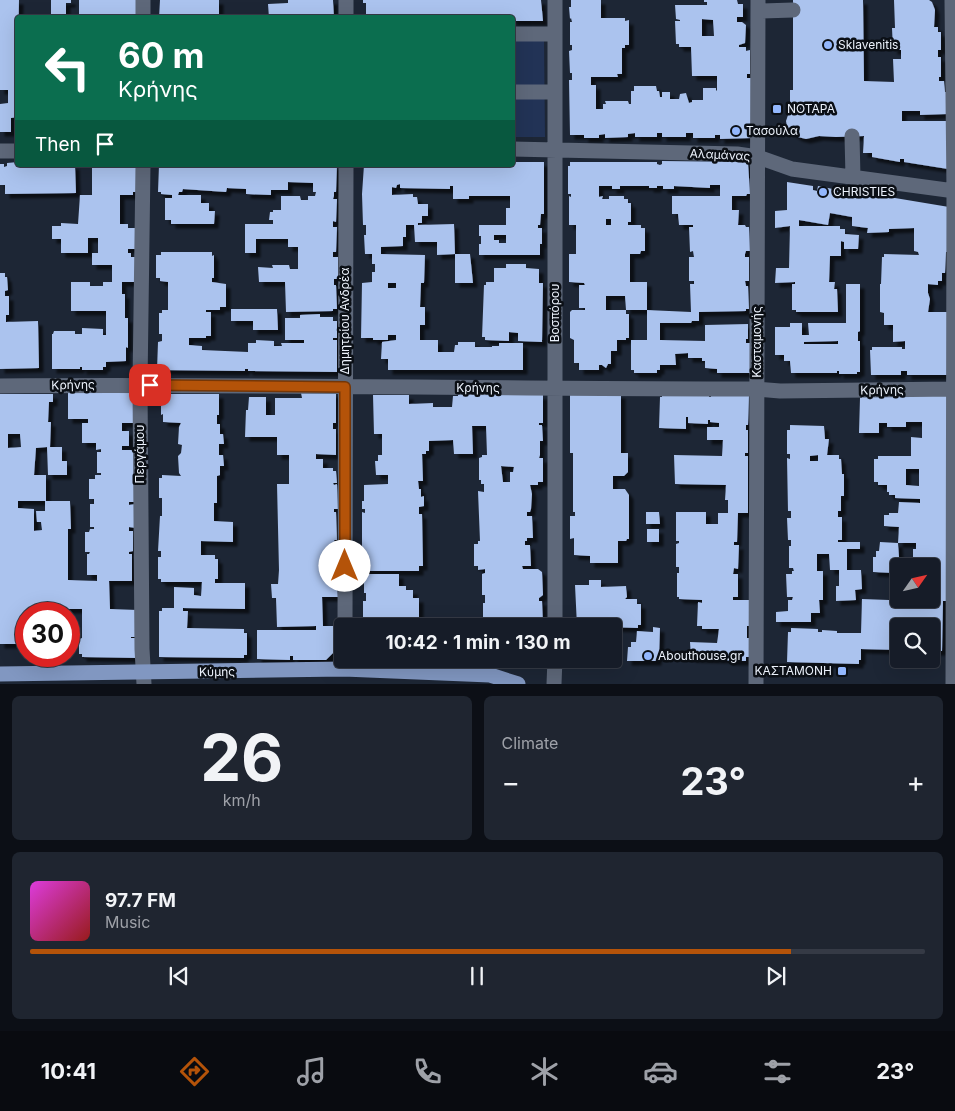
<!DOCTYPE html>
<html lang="en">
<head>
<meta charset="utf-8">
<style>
  :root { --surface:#161c28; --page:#1f2530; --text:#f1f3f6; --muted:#9ea1a8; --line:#353a45; --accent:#b45309 }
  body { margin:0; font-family:Inter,sans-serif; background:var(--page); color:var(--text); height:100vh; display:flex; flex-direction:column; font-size:19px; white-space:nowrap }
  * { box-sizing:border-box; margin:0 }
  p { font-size:16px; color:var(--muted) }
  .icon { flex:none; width:28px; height:28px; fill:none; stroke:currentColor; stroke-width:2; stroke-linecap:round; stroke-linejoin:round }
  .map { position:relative; height:684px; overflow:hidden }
  .side { display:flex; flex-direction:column; gap:12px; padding:12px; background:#0c0f16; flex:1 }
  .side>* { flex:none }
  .banner { position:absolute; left:15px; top:15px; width:500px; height:152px; border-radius:5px; box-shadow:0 5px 20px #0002,0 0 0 1px var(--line); background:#0b6e4f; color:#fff; overflow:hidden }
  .needle { width:32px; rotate:56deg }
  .buttons { position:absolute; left:890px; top:558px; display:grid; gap:10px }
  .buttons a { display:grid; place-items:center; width:50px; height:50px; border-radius:5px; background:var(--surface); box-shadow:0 5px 20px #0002,0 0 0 1px var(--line); font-size:25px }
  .speed { position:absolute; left:15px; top:602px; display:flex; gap:10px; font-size:25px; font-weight:700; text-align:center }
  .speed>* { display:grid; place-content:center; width:65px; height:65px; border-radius:50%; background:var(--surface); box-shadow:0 5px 20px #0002,0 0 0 1px var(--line); line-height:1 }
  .speed .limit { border:8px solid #d22; background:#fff; color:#111 }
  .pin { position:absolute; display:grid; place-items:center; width:42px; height:42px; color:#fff; margin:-21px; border-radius:10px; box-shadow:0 2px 8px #0006 }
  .me { position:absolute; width:55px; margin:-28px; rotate:0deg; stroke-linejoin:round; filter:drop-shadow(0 0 4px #0008) }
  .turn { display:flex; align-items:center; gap:18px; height:105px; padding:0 20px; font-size:22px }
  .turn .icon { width:65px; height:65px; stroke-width:2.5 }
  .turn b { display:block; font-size:35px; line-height:42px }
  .then { display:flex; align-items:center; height:48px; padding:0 20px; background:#0003; gap:10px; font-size:19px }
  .big { font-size:38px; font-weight:700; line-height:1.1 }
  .side .card { flex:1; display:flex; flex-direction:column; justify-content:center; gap:8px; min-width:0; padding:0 18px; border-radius:8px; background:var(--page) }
  .side .dial { align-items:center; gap:0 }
  .dial b { font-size:65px; line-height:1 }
  .song { display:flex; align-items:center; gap:15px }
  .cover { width:60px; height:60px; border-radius:8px; background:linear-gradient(135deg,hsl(300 70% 55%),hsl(0 70% 35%)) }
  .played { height:5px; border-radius:2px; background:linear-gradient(90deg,var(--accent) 85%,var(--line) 85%) }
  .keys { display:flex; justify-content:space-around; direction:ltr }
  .heat { display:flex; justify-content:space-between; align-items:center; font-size:28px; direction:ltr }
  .side .tiles { flex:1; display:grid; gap:12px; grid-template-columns:1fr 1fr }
  .card:last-child { grid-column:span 2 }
  .trip { position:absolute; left:334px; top:618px; width:288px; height:50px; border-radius:5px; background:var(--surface); box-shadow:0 5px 20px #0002,0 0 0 1px var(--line); font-weight:700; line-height:50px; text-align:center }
  .menu { display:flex; height:80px; justify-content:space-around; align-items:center; background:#090b10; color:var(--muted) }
  .menu .icon { width:35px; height:35px }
  .menu .current { color:var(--accent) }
  .menu b { font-size:22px; color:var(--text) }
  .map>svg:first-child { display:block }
  .green { fill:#223356 }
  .building { fill:#abc3ee; fill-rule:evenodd; filter:url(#shadow) }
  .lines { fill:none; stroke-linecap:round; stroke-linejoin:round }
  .minor { stroke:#5e687a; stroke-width:15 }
  .major { stroke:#8197c1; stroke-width:15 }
  .route-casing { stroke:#753606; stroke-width:12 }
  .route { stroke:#b45309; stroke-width:9 }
  .poi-dot { fill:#93b7fd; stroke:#0b0f15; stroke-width:2 }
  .labels { text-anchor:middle; stroke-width:5; stroke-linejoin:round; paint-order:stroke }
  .poi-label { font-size:12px; fill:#ecf2fc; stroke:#0b0f15; text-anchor:start }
  .street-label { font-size:12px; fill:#ecf2fc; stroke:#0b0f15 }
</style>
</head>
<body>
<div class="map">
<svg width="955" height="684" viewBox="0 0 955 684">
  <defs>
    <filter id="shadow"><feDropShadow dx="4.5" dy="4.5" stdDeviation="1" flood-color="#0009"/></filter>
  </defs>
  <rect width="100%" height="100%" fill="#1d2635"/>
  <path class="green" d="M512,39H544L545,137H513Z"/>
  <path class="building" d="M0,0H19L18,48H14L18,53V117L11,118V132H0V104L8,103V90H0Z
    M51,0H71V3H66V17H51Z
    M79,0H137V15H132L133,18H79Z
    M160,0H219V15H216V18H159Z
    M288,0H333L334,18H269L268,4L288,3Z
    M363,0H541L543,21H512V18H366V3H363Z
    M571,0H601V18H625V21L629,20V45H625V48H622V74H617L618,77H591V85H596V109H603V104H606L605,101H628L629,104H631V91H634V86H656L657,91H659L660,97H662V92H670V99H679L680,94L686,93L689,103L692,102V100H703V88H716V91L717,90V76H692L691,47H679V44H676L675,21H680V20L676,19L675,5H707V2H704V0H737L738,4H743V17H737V22H742L746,25L745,43L739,45V47H746V51L750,50V74H747V78H751V138L720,139V135H715V138H693V133H686V137H662V133H657V137H635V133L628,134V137L605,138V134L599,135V138H584V135H570L569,80H572V73H570L569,51L572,50V45H570V22H572L571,18L570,19L569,7H571ZM702,19L713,20L714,36H702Z
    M793,0H863L864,81L894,82L893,59H901V50H893L892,28H895L894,0H929L932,2L935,10L934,27H938V32H941V50H938V57H941V77H939V81H944L945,92H947V114L920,115V111H902V121H947L948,169L904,162V159H900V162L872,157V153H863L864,136L836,137L819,136L806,139L798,137L792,133L787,127L786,121L790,109V90H793Z
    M662,161L748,162L750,194H747L746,196H732V210H739L738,225H745L746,227H749L750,251H746L745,254V257H749V281H745L746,286H748L749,309H746V311L699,312V321H692L691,323H660V340L705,341V325L748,324V339H746V343H750V373H717V369L705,368V361H702V358H688V353L675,354L676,365H660V370H657V373H634V370H631V340H647V310H626L625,296H606V310H626V314H629V338H626V340H617V351H611V364H608L606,368L602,365H599V370H579V363H574V340L570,338V312L572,310H585V308H579V285H585L584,283L569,282V254H576V225H569V196L571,197V194H568V166H570V162H657V164L660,165L662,164ZM710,185H720V196H672V214H678L679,225H693V227H689L690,252L693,251L694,257H689V281H694V284H690L691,312L647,310V282H630V254H640L641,251H645V228H641V225H628V222H631V203H628V199H624V196H609V199H602L603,196L599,197V186H612V189H620V186H649V188H657V186H663V189H674V186L710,188ZM606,219H611V225H606Z
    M18,162V165H75L76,193L5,194V185H0V164H4V167L7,166V163Z
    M512,162H544V214H541L540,225H538V228H542V244H540V255H479V244H481V236H479V225H506V208H510V196H469V199H453V186H450V189L400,188V184L397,185L396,188L392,187V195L413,194V197H417L418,204H428V216H422V223H418V225L454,224L455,254L437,255V242H415L414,225H406V237H403V246L381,247V254L425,255L424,283H421L420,307H425V325H420V340H438V352H454L455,345H458V342H475V347H492V346H499V343H523V370H388V359H381L382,342L396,340V335H388V340H373V338H361L362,283L372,282V272H375V264H372V254H365L364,235H366V225H363L362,194L364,165H512ZM494,235H506V243H499V240H494ZM388,283H396V288H388Z
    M92,165H136L137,192H133V195H120V224H128V228H136V249H128V253H131V257H136L134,282H122V294H125V318H128V348L126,347V361L106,362V367H103V370H82V367H80V369H52V334H53L54,331H75V334H82V328L103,329V335H106V311H71V282H90V286H103V282H112V265H92V253H98V238H88V253H61V239H52V226H61V223L78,224L80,195H92Z
    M159,165H337L336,192H334V196L333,199H337L336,222L333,221V227H337L336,252H333V257H338V279H334V285H336L337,309H333V311L286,312L285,282H259L258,267L273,268L272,265H289L290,269H298V247H288V239H256V253H245V224H273V220H269L270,212H273V210H281V196H300L301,200H308V196H315L316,192H313V183L288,182V190H271V195L246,194V189L227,188L226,192L183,189L182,192H179L178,195H201V203H209V211H215L214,224H171V220H165V198H172V195L161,194V192H158Z
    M787,182L813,186V190L817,191L818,186L872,197L871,194L949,207L950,252H946L945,273H942V281H938V285L928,284V293L930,299L928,312H948L950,375H907V371H901V375H871L870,350H872V347H902V349H905V341L893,342V325H884V313L880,312V284H881L882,257H884V254L919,255L918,252L914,251V228L889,229V232L867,233L868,228L852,226V217L830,213L828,225L799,220V226H840V229H845V234L859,235L858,249H844V242L841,241V256H830L829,282H835L834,289H837L838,312H796V310H792V284H795V282L775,283L776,268H789L790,226L775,228V211L787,210Z
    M161,252H212V256L214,255V278H212V282L226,284V307H220V310H206V312H211V336H206V338H189V345L202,346V350L248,352V343H256V340L274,341V346H282L281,343H304V340H285V318H300V315L320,314V317H333V321H337V338H333V340H337V372L248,371V369H245V371L157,370L158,342L162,341V334H159V313H162V310H168V282L160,281V278H156V255H161Z
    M455,254H470L473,283H455Z
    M506,264H526V268L539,269V283H543L542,342L518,341V333L509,332V341L485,340V337H482L484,285H486V282H494V268H506Z
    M0,273H5V277H7L8,290L5,291V296H9V315H6V322L38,321L39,368L0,369Z
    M846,284H860V331L858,332V341H860V372H857V374H839V371H837V373H791L790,361H784V355H775V327H790V323H802V335H809L808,323H846ZM838,341V344H804V342Z
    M231,309H277L278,330H253V321H231Z
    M68,391H136L134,423H122V431H129V446H122V450H134V502H129V505L136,504V528L129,527V531H133V551L129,552V554H132V581H109L110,609L138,610L137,637H131V638H138V658L82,657V654H79V639L82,638V609H56V614H26V644H0V394H53V402H49L48,422H51L50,447H62V461H67V475H48L47,447L36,448L34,475H46V501H70L71,529H68V580L97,581V575H87V554H89L90,552H85V532H89L90,529H94V527H90V504H94V499H89V479H95V475H101V473H97V452H101V449L96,450V443H82V423H88V419H68ZM8,434H20L21,447L8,448ZM18,501H45V511H36L37,522H41L42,530L34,531V509L18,508Z
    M301,393H336V423H333V429H336V455L316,454V459H323V468H333V471H336L337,483H333L334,485L337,484L338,509H334V512H336L337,540H334L335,543H337V567L335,566L338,597H322L323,626H335V651L326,660H293V656H290V660L257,659V630H316V626L277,627L276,598H272L271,584H278L279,570L277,484H289V455H277V437H245L246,410H248L249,397H266V415H275V398H302Z
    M458,393L543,395V423H539V425H542L543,441H540V455L539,458H543V482H538V485H530L532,494L531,509L530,512H527V516H532L533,538H527V541H525V545H530L531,566H522L523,569H538L542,572L543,595L539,598V601H542L543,624H539V626H486L483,625V603H485V595H482V574L485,573V569L478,570V566H474V544H478V541H480L478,491L484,492V484H481V480H479V458L482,457V455H487L486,426H472L473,454H454L453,440L429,441V451H426V454H422L423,481H418L419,489H421V497L424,496V506L419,507V514H422L423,566H419V571H362V512L365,513V509H362V501H364V485L388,484V475H376L375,461H378V455H382V434H374L373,395H409V404L433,403V407H452L453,396H458ZM501,466L514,467L513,472H510V482H503Z
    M662,393L709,395V397H711V394L749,395L748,425H746V430H748V453H745V456H748V513H738L737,542H734V545H739L738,569L734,568L733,574H738V597H733V600H749V626H747V638H749V657H746V661H727V659L691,658L690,642L717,643L719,629H702V626H697L698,602L702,603V600L679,599V597H677V573H679V567H676V544L679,543V541H676V512H706V524H718V513H728V500H725L726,485L675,484L674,455L722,456L723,440H707V427H719V423L710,422V420H708V424L688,423V417H686V429L659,428L660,397H662Z
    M161,394H219V415H217V424H220V434H223L224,444H219V455H223L224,466H220V475L217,476V503H214V521L233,522V542L201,541V555H215V559H218V579H215V583H245V609L183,608V611H188L187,628L244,629V633H247V655H244V658L159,657V611H162V608H174V587L194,588V595L201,596L202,582H161V579H158V557H161V551H158L160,516H162V498H159V478H162V475L181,476L179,473L178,456L181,453L182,445L178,444L179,427L181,423L163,422V414L161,415Z
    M570,394H621V453H628V472L624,476H613V489H625L629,495V539H627L626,541H618V563H590V556L574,555V538L570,539V516H575V512H573V453H570Z
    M862,395L951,396L950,601H943L942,651H931V626H899V650L861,649V660H859V664L787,662L788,632H791V628L818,629V632H822V630L837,631V633H861L862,599L889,600L890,575H893V573L873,572V557H876V551H879L880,542L898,543L899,557L913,559V549H916V543H898L899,527L884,526V515H889V513H898L899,502L920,503V499L895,498V495H889V492H887V485H878V482H874V459H878V456H911V437L922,438V422H906V427H887V423H879V433H859L860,398H862ZM906,469H919V486L906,485ZM899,566H931V599H899Z
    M790,425L824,426L825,439H829L827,455H839V459H841L842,474H844V496H841V511H838V517H842V540H838V542H860V549H847V570H861L862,589L855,590L856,600L836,601V586H839V570H830L829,554H817V571H823V600H819L820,613H811V622H776V612L788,611V600H792L793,597H787L786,574H792V571H794L793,568H789V546H791V540H788L787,518H791V511H788L787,458L790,459V454H787V430H790ZM818,455V461H810V456Z
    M646,512H659L660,524H646Z
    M647,529H659V542H647Z
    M364,574H399V586H406V590H413V598H419V623H416V626H367V624H363V601H366V593H364Z
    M589,580H601V587L626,586L627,597L625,599H637V604H641V625H638V628L577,626L575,585H589Z
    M653,627L660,628L659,657H657V661H627L628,647H631V642H636L637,631L653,632Z
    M485,659H513V660L485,661Z
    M573,659H599V662H573Z"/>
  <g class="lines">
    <path class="minor" d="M952,0L954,191L953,684
      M758,11L793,10
      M143,18V0
      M346,18V0
      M512,34H555
      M512,92H555
      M852,136L853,177
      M512,149L737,154L758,157L792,169L955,191
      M0,151H18
      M143,165L140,385L142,649L144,684
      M0,386C252,384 505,389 757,389L780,391L955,389
      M345,626L346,165
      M555,626V0
      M554,684L555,659
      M756,684L758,0"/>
    <path class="major" d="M0,674L344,669L490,675L518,684"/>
  </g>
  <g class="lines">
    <g class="route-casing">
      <path id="route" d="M150,385L345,387V566"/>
    </g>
    <use href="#route" class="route"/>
  </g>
  <g class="poi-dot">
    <circle cx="828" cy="45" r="5"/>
    <rect x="772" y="104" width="10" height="10" rx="2.5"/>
    <circle cx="736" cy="131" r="5"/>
    <circle cx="823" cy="192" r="5"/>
    <circle cx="648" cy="656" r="5"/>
    <rect x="837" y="666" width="10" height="10" rx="2.5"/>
  </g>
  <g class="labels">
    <g class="poi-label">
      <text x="838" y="49">Sklavenitis</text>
      <text x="787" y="113">ΝΟΤΑΡΑ</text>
      <text x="746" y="135">Τασούλα</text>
      <text x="833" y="196">CHRISTIES</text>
      <text x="658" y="660">Abouthouse.gr</text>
      <text x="832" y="675" text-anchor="end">ΚΑΣΤΑΜΟΝΗ</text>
    </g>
    <g class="street-label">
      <text transform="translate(720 155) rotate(3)" y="4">Αλαμάνας</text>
      <text transform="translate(555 313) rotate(-90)" y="4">Βοσπόρου</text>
      <text transform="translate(345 321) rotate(-90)" y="4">Δημητρίου Ανδρέα</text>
      <text transform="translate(757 342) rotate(-90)" y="4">Κασταμονής</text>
      <text transform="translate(73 385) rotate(-1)" y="4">Κρήνης</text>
      <text x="478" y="392">Κρήνης</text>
      <text transform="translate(882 390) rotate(-1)" y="4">Κρήνης</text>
      <text transform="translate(140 454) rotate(-90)" y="4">Περγάμου</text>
      <text transform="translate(217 672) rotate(-1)" y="4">Κύμης</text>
    </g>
  </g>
</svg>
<div class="buttons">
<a><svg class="needle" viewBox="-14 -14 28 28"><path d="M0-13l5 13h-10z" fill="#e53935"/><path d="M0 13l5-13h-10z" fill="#9ea1a8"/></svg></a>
<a><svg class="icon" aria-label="search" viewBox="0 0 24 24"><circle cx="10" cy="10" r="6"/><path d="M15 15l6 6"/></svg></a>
</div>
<div class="speed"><div class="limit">30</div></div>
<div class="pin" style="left:150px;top:385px;background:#d93025"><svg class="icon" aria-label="arrive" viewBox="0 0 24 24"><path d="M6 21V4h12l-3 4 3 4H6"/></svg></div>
<svg class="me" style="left:345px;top:566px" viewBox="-20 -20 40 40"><circle r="19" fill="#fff"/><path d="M0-13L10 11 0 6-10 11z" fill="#b45309"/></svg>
<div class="trip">10:42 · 1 min · 130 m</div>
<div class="banner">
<div class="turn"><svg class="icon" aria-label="left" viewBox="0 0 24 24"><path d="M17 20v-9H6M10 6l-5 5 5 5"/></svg><div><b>60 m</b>Κρήνης</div></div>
<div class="then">Then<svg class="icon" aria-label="arrive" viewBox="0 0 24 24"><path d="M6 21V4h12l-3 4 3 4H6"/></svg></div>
</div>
</div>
<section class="side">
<div class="tiles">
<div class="card dial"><b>26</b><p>km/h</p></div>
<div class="card"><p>Climate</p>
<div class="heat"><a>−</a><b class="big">23°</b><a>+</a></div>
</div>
<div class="card">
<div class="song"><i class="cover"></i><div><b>97.7 FM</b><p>Music</p></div></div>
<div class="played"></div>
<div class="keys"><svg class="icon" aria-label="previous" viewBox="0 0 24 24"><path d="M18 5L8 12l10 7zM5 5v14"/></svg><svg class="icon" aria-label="pause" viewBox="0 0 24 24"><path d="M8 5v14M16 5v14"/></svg><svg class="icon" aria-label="next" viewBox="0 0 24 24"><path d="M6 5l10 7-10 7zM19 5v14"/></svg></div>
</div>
</div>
</section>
<nav class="menu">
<b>10:41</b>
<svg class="icon current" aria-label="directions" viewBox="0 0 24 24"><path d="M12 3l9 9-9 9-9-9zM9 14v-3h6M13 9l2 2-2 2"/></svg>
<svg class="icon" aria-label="music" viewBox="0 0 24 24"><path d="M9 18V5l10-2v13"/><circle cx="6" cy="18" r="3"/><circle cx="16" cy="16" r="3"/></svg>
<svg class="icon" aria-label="phone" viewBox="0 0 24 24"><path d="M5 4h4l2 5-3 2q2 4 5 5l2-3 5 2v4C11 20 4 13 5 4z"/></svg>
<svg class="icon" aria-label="climate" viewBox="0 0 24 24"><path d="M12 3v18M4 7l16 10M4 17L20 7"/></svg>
<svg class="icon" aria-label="car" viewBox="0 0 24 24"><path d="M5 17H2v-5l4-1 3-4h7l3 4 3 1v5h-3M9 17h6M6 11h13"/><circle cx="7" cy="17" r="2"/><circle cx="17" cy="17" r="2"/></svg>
<svg class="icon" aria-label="filters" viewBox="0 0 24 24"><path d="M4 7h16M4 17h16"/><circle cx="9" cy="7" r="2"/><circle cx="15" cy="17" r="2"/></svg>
<b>23°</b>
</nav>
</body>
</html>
